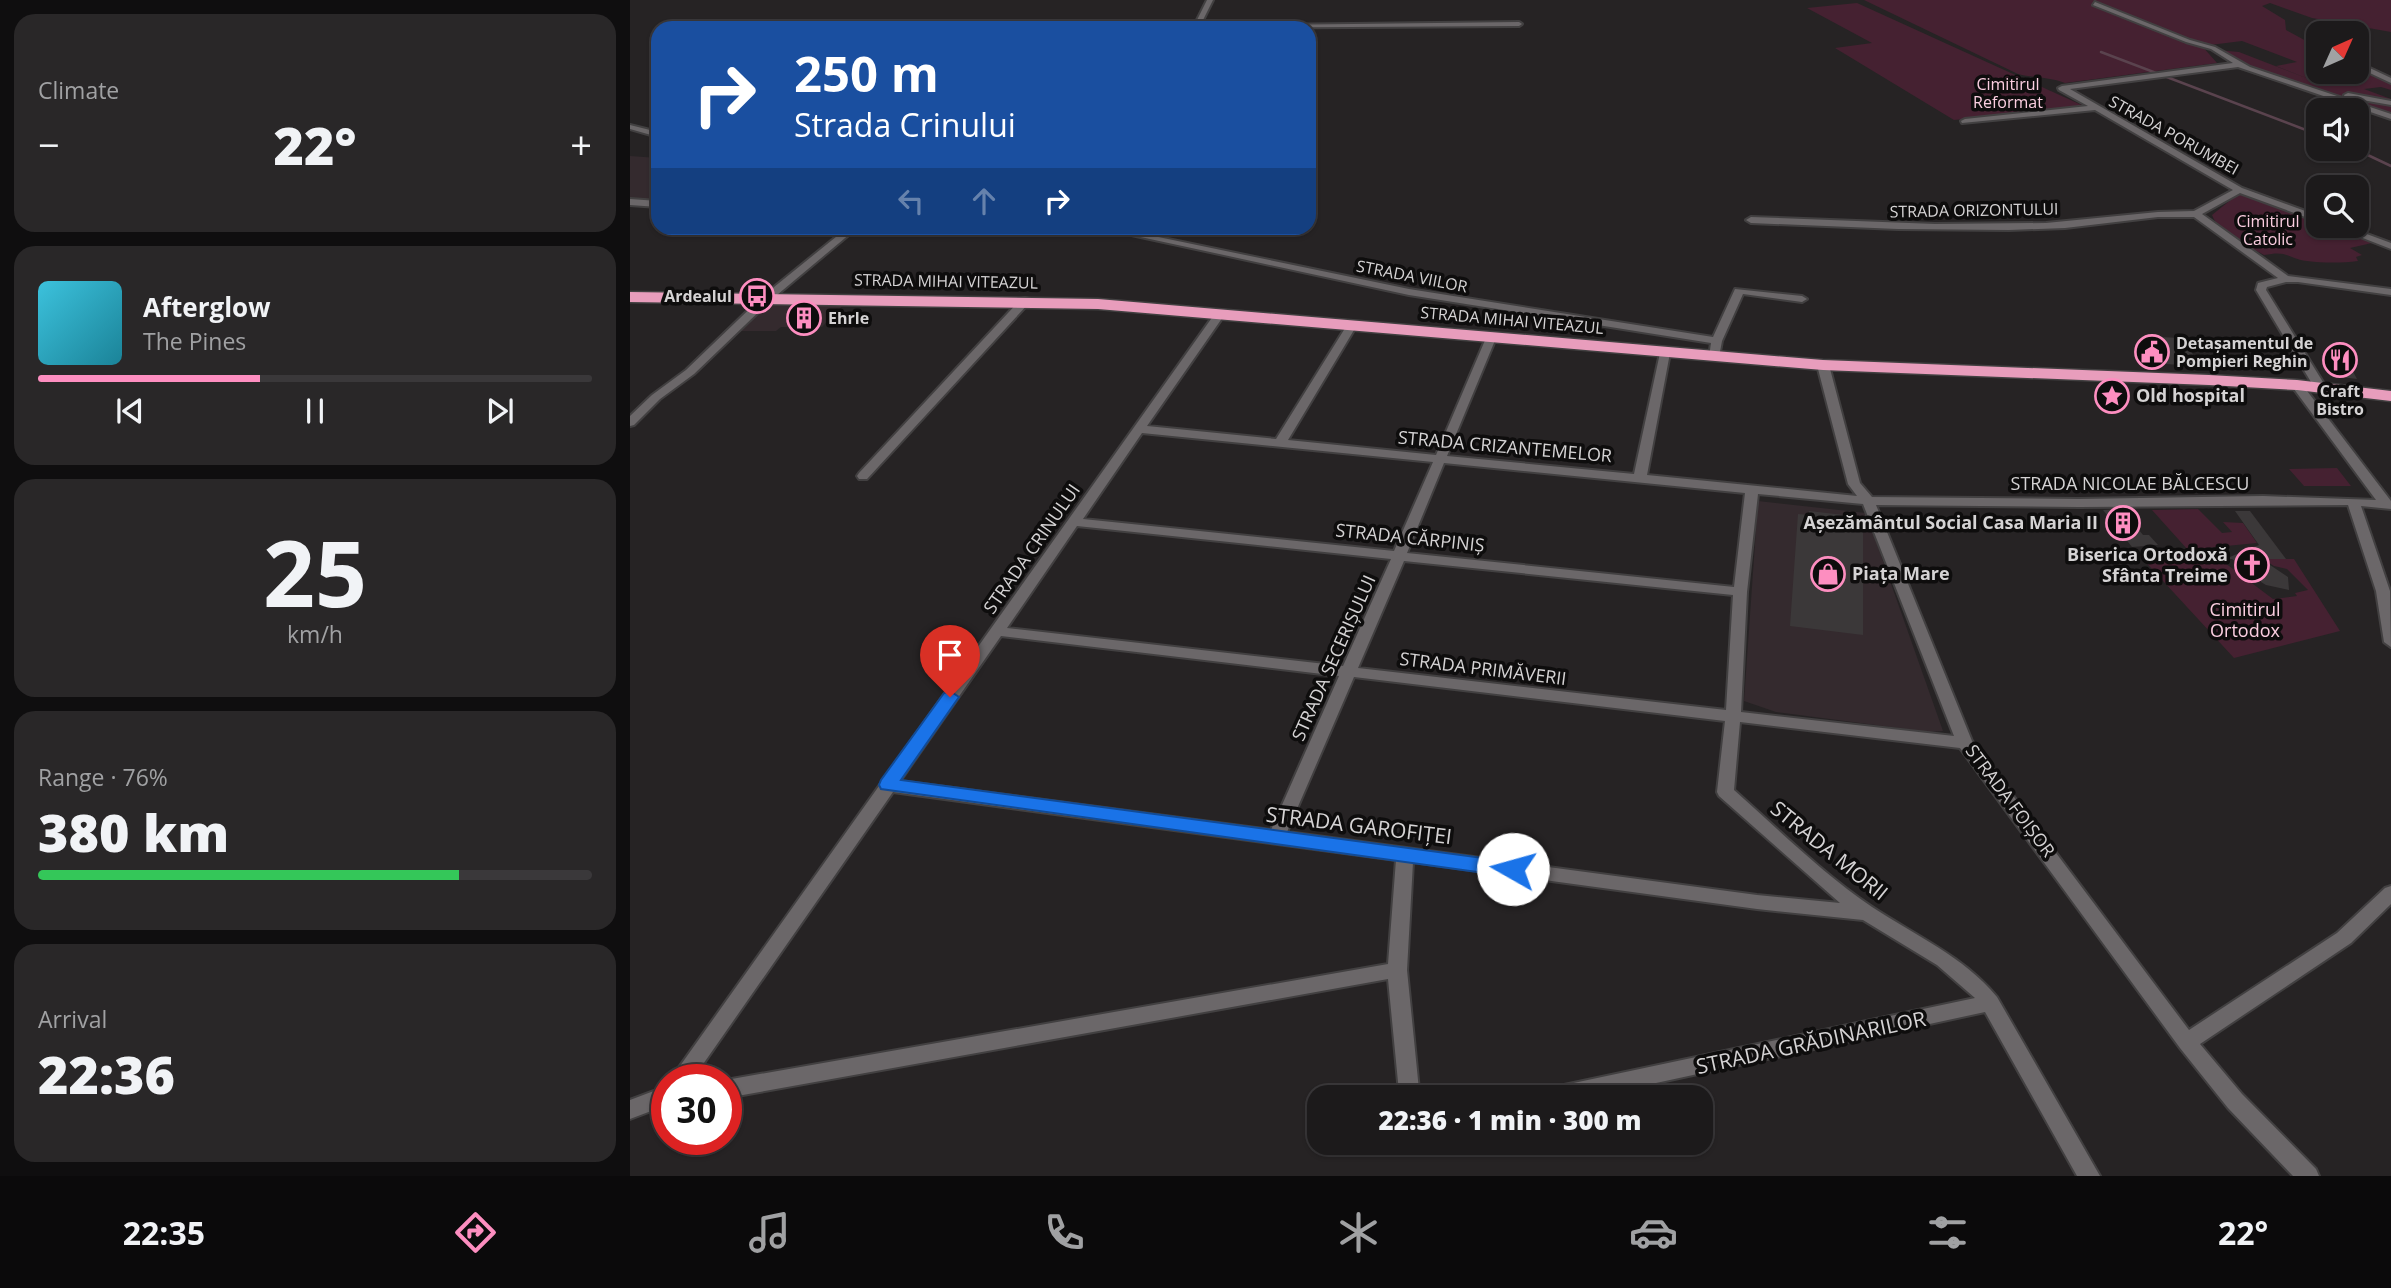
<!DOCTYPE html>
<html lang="en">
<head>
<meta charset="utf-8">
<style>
  :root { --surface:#1c1a1b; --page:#292728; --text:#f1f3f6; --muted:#a0a1a3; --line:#3a383a; --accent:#fd8ec0 }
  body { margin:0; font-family:"Open Sans",sans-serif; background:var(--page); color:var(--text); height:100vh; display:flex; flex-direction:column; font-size:26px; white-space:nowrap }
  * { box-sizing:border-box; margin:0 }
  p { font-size:23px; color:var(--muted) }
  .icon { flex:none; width:38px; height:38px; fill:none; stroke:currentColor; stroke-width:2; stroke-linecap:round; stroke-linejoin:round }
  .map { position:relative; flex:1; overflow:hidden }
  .drawer { display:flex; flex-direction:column; gap:14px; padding:14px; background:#0f0e0f; width:630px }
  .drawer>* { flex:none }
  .hud { position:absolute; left:21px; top:21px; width:665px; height:214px; border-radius:21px; box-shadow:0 2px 5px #0004,0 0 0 2px var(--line); background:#1a4fa0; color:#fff; overflow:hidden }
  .needle { width:46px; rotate:45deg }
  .tools { position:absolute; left:1676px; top:21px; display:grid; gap:14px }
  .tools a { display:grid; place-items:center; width:63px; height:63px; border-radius:14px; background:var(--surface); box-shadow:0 2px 5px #0004,0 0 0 2px var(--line); font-size:35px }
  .speed { position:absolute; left:21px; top:1064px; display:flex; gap:14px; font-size:35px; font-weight:700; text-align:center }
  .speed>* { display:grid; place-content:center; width:91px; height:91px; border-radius:50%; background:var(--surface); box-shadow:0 2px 5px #0004,0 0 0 2px var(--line); line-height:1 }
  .speed .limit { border:10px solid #d22; background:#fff; color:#111 }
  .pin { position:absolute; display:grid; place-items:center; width:60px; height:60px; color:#fff; margin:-72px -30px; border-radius:50% 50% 50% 0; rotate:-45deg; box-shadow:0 0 7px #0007 }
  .pin .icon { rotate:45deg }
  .me { position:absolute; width:77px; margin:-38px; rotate:277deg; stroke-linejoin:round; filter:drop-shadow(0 0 5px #0008) }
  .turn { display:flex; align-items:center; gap:24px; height:147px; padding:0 28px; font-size:32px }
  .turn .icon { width:91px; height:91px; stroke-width:2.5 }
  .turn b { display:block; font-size:49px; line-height:60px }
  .lanes { display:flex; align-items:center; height:66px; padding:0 28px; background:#0003; justify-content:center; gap:35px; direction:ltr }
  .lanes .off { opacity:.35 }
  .big { font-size:52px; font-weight:800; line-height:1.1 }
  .drawer .widget { flex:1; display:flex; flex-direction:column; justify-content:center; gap:10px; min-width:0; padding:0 24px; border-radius:21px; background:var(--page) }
  .drawer .dial { align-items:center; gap:0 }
  .dial b { font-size:91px; line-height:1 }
  .song { display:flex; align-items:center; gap:21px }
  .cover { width:84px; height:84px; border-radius:10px; background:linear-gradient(135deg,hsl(190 70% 55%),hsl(190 70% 35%)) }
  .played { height:7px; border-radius:4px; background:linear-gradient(90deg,var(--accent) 40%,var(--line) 40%) }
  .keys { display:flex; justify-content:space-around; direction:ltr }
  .heat { display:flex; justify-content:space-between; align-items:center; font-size:38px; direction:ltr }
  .charge { height:10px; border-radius:5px; background:linear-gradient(90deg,#34c759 76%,var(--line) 0) }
  .trip { position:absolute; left:677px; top:1085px; width:406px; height:70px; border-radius:21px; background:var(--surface); box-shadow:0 2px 5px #0004,0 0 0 2px var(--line); font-weight:800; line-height:70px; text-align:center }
  .menu { display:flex; height:112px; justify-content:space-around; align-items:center; background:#0b0a0b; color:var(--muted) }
  .menu .icon { width:49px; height:49px }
  .menu .on { color:var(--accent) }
  .menu b { font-size:32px; color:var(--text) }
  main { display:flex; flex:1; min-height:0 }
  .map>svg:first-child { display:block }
  .built { fill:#342a2e }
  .green { fill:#452131 }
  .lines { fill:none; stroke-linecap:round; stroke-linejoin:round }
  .stream { stroke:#5a434e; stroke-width:2.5 }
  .building { fill:#3b3839 }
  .street-casing { stroke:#424041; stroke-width:4 }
  .highway-casing { stroke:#424041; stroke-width:3 }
  .street { fill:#6b6769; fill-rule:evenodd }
  .highway { fill:#e89dbc; fill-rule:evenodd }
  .route { fill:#1a73e8; stroke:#114b97; stroke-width:2 }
  .labels { text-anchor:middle; stroke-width:7; stroke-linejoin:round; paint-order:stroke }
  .far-park-label { font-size:16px; fill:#fbcee0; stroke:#0e0d0d }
  .far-street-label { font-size:16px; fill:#d5d3d4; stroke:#0e0d0d }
  .far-poi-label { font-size:16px; font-weight:bold; fill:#d5d3d4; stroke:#0e0d0d; text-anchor:start }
  .poi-label { font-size:18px; font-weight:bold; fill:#d5d3d4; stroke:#0e0d0d; text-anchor:start }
  .street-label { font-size:18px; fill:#d5d3d4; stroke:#0e0d0d }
  .park-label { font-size:18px; fill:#fbcee0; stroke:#0e0d0d }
  .near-street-label { font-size:21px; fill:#d5d3d4; stroke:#0e0d0d }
</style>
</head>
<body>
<main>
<section class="drawer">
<div class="widget"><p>Climate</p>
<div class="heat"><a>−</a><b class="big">22°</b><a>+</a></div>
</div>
<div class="widget">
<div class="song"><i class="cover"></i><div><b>Afterglow</b><p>The Pines</p></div></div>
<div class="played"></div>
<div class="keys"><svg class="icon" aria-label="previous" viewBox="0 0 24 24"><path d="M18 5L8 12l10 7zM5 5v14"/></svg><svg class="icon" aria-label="pause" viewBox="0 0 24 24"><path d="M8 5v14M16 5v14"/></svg><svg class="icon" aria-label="next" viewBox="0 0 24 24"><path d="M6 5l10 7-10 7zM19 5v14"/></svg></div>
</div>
<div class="widget dial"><b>25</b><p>km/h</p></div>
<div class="widget"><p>Range · 76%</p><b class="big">380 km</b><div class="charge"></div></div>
<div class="widget"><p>Arrival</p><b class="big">22:36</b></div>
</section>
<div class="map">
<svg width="1761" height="1176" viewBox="0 0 1761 1176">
  <rect width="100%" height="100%" fill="#262324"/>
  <path class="built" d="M0,156L28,158V202L0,200Z
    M139,303L214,304L192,327H151L146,331H111Z
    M1128,501L1236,513L1313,731L1299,732L1146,712L1114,701Z"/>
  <path class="green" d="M1234,0H1761V32L1682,18L1640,3L1632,6L1655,20L1656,30L1689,48V72H1727V67L1761,84V90L1751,87L1734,89L1761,99V117L1637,77L1587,50L1609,52L1684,81L1646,66L1667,62L1612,41L1572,46L1587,63L1435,83C1419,77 1404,78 1388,74Z
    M1227,3L1456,107L1324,120L1205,48L1242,43L1177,8Z
    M1608,194L1689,223V226H1697L1742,243L1720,248L1732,255L1726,257L1728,261C1712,263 1694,263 1677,261C1656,258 1659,250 1634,255C1616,245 1590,235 1582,215Z
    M1707,468L1721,486H1674L1659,469Z
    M1568,509L1592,533L1602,532L1593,522L1613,523L1627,543L1575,548L1643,599L1667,596L1665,593L1678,590L1657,569L1644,566L1614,547L1633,546L1643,559H1664L1710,631L1604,658L1510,556L1558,550L1522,510Z"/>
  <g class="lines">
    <path class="stream" d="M1471,52L1689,135
      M1725,149L1761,166"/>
  </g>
  <path class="building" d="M1528,337L1553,338L1570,366L1518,363L1512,351L1536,353Z
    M1697,348L1711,349L1727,379L1711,377Z
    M1492,509L1513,535H1519L1528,545L1502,547L1473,510Z
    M1179,511L1223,516V520L1233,521V635L1160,626L1168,514L1179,515Z
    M1605,511H1620L1656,559H1631L1658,577L1659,590L1636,585L1631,582V579L1602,559H1595L1629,545Z"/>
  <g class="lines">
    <g class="street-casing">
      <path id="street" d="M577,0H583L570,26L889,22L892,24L889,26L563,28Z
        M1465,2L1560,40L1585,47L1620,67L1761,114V119L1608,67L1440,89L1612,188L1689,216V222L1610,193L1572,214L1658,276L1761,289V295L1668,282H1656L1637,287L1636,290L1696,387L1694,389H1686L1684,387L1626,290L1628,283L1648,278L1564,217H1528L1435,228L1379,230L1268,229L1121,223L1116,220L1121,217L1305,224L1416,223L1528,212L1564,211L1603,190L1465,110L1332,123L1331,121L1335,119L1458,106L1429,90L1428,88L1432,86L1603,63L1581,49L1556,42L1463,5Z
        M419,23L424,24L421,28H415Z
        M1685,43L1689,44V48L1683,46Z
        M1727,62L1761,78V83L1727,67Z
        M1718,93L1761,101V105L1715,97L1714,95Z
        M0,125L28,132V137L0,129Z
        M0,199L28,201V207L0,205Z
        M1702,226H1715L1761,243V249Z
        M217,228H227L141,300L64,374L30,399L4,425L0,426V416L22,395L56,370L133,296Z
        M469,228H485L779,289L1083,337L1105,289L1172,296L1177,299L1172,302L1113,294L1092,341L1089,357L1084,360L1079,357L1081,343L779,295Z
        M395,298L399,299V303L237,479H229L227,476L229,473L391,299Z
        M590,311L595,314L517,426L646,439L717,325L722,322L727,325L658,440L806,455L856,338L861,335L866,338L817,456L1004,474L1030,353L1035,350L1040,353L1017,475L1227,496L1218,484L1187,365L1193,362L1199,365L1230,483L1242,497L1449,499L1633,496L1746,500L1661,385L1663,383H1671L1761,501V509L1731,506L1760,591L1761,647L1754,642L1746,591L1718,505L1449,507L1246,505L1342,741L1559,1030L1707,933L1755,888L1761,886V904L1721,943L1570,1044L1612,1094L1686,1169L1689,1176H1663L1598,1108L1550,1048L1330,748L1110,722L1104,790C1149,830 1192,873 1242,907C1286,936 1333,956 1367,997L1470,1176H1447L1355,1012L961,1097H910L913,1091L920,1088L1345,998L1307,965L1233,920L1127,909L783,862L777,970L789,1090L792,1097H771L769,1092L758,979L96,1098V1080L758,964L766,860L263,792L62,1080H40L586,312ZM512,433L803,462L764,551L453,519ZM814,463L1115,493L1104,587L777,553ZM1128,494L1233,504L1324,736L1111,712L1117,592ZM447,526L761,559L713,666L377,628ZM774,561L1103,595L1096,710L728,668ZM371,636L709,676L641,830L270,781ZM724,677L1095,721L1087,792L1089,796L1210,903L1127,895L657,832Z
        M37,1086V1105L0,1119V1100Z"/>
    </g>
    <g class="highway-casing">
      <path id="highway" d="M0,292L468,299L1193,360L1579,375L1667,380L1761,391V401L1667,390L1579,385L1193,370L468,309L0,302Z"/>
    </g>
    <use href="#street" class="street"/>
    <use href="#highway" class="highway"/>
  </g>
  <path class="route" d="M320,691L329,697L271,780L883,862L891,864L893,869L891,875L883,877L251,789L249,785L251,780L314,693Z"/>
  <defs>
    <g id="bus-ring" transform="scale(1.75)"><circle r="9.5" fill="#0e0d0d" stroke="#fd8ec0" stroke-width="1.5"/><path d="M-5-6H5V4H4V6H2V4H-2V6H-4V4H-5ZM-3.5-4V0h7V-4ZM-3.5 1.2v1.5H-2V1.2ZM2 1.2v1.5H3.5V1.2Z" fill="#fd8ec0"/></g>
    <g id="building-ring" transform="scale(1.75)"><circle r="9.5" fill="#0e0d0d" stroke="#fd8ec0" stroke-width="1.5"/><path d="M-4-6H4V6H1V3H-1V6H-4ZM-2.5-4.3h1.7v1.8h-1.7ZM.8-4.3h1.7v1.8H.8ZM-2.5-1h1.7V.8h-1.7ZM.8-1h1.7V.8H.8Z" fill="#fd8ec0"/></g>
    <g id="civic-ring" transform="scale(1.75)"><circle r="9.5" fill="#0e0d0d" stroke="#fd8ec0" stroke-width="1.5"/><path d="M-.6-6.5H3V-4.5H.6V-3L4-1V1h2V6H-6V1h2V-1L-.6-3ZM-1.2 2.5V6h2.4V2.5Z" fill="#fd8ec0"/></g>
    <g id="restaurant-ring" transform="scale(1.75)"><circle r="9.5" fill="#0e0d0d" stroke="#fd8ec0" stroke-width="1.5"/><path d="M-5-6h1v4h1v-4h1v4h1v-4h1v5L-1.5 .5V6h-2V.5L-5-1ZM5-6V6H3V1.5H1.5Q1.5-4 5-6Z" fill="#fd8ec0"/></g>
    <g id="sight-ring" transform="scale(1.75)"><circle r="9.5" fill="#0e0d0d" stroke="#fd8ec0" stroke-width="1.5"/><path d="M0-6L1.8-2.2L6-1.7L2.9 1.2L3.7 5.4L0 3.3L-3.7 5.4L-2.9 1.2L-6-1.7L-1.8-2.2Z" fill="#fd8ec0"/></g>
    <g id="church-ring" transform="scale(1.75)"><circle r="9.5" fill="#0e0d0d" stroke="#fd8ec0" stroke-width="1.5"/><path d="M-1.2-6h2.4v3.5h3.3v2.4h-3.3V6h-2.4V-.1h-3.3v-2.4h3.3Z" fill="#fd8ec0"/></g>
    <g id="shop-ring" transform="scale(1.75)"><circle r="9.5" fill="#0e0d0d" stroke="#fd8ec0" stroke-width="1.5"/><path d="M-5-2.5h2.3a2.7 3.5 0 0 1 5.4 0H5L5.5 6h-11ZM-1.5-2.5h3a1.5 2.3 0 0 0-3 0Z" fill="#fd8ec0"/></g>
  </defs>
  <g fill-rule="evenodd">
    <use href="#bus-ring" x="127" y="296"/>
    <use href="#building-ring" x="174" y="318"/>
    <use href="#civic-ring" x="1522" y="352"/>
    <use href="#restaurant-ring" x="1710" y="360"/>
    <use href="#sight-ring" x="1482" y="396"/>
    <use href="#building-ring" x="1493" y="523"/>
    <use href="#church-ring" x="1622" y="565"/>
    <use href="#shop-ring" x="1198" y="574"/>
  </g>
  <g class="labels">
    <g class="far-park-label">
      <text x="1378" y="90">Cimitirul<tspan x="1378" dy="18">Reformat</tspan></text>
      <text x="1638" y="227">Cimitirul<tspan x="1638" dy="18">Catolic</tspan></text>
    </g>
    <g class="far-street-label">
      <text transform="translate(1544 135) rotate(29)" y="6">STRADA PORUMBEI</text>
      <text transform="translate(1344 210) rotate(-1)" y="6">STRADA ORIZONTULUI</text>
      <text transform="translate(782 276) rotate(11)" y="6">STRADA VIILOR</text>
      <text transform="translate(316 281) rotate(1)" y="6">STRADA MIHAI VITEAZUL</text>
      <text transform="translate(882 320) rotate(5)" y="6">STRADA MIHAI VITEAZUL</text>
    </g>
    <g class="far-poi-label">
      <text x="102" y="302" text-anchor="end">Ardealul</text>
      <text x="198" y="324">Ehrle</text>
      <text x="1546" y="349">Detașamentul de<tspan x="1546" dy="18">Pompieri Reghin</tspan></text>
      <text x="1710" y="397" text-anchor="middle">Craft<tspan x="1710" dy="18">Bistro</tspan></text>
    </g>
    <g class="poi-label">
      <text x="1506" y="402">Old hospital</text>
      <text x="1468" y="529" text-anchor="end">Așezământul Social Casa Maria II</text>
      <text x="1598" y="561" text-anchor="end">Biserica Ortodoxă<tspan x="1598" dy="21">Sfânta Treime</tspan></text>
      <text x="1222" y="580">Piața Mare</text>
    </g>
    <g class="street-label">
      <text transform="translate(875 447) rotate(5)" y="6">STRADA CRIZANTEMELOR</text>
      <text x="1500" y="490">STRADA NICOLAE BĂLCESCU</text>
      <text transform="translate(780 538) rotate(6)" y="6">STRADA CĂRPINIȘ</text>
      <text transform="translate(402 549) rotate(-55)" y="6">STRADA CRINULUI</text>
      <text transform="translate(704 658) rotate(-66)" y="6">STRADA SECERIȘULUI</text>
      <text transform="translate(853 669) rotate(7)" y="6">STRADA PRIMĂVERII</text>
      <text transform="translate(1380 801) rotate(53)" y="6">STRADA FOIȘOR</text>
    </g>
    <g class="park-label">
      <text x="1615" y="616">Cimitirul<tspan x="1615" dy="21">Ortodox</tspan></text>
    </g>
    <g class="near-street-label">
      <text transform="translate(729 826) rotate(7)" y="7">STRADA GAROFIȚEI</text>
      <text transform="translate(1199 851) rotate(39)" y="7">STRADA MORII</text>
      <text transform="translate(1181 1043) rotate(-12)" y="7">STRADA GRĂDINARILOR</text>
    </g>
  </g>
</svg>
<div class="tools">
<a><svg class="needle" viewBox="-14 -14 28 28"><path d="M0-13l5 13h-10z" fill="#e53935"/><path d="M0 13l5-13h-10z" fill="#a0a1a3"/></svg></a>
<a><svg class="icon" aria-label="sound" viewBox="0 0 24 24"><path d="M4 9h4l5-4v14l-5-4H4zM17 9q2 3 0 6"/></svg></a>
<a><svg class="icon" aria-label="search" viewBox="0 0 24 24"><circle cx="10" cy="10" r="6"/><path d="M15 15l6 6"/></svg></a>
</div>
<div class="speed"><div class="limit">30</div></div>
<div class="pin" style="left:320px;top:697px;background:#d93025"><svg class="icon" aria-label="arrive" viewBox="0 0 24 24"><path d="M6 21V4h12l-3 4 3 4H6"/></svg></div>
<svg class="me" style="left:883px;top:869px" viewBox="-20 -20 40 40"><circle r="19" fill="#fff"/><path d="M0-13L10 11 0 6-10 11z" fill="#1a73e8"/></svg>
<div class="trip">22:36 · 1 min · 300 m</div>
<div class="hud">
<div class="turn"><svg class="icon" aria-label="right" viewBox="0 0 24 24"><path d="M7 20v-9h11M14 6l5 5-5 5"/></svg><div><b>250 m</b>Strada Crinului</div></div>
<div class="lanes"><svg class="icon off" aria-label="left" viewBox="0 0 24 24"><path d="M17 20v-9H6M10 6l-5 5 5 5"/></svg><svg class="icon off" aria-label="ahead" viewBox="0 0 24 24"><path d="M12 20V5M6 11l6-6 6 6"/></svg><svg class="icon" aria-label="right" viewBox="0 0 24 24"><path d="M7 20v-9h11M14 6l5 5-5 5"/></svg></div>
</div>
</div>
</main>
<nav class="menu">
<b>22:35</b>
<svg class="icon on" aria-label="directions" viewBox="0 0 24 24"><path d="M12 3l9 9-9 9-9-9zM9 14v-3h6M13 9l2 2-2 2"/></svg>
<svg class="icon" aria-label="music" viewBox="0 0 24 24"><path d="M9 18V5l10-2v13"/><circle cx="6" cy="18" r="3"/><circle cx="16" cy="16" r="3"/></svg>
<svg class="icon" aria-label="phone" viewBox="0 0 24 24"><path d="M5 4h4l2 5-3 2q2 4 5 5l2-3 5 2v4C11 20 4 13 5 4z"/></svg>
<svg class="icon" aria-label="climate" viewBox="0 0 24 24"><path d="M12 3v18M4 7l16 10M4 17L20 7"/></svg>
<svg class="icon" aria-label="car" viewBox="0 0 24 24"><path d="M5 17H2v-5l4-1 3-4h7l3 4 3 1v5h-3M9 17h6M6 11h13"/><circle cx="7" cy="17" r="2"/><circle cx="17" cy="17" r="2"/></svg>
<svg class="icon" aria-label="filters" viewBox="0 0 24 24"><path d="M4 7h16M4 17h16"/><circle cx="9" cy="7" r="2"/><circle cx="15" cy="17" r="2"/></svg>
<b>22°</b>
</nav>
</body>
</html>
